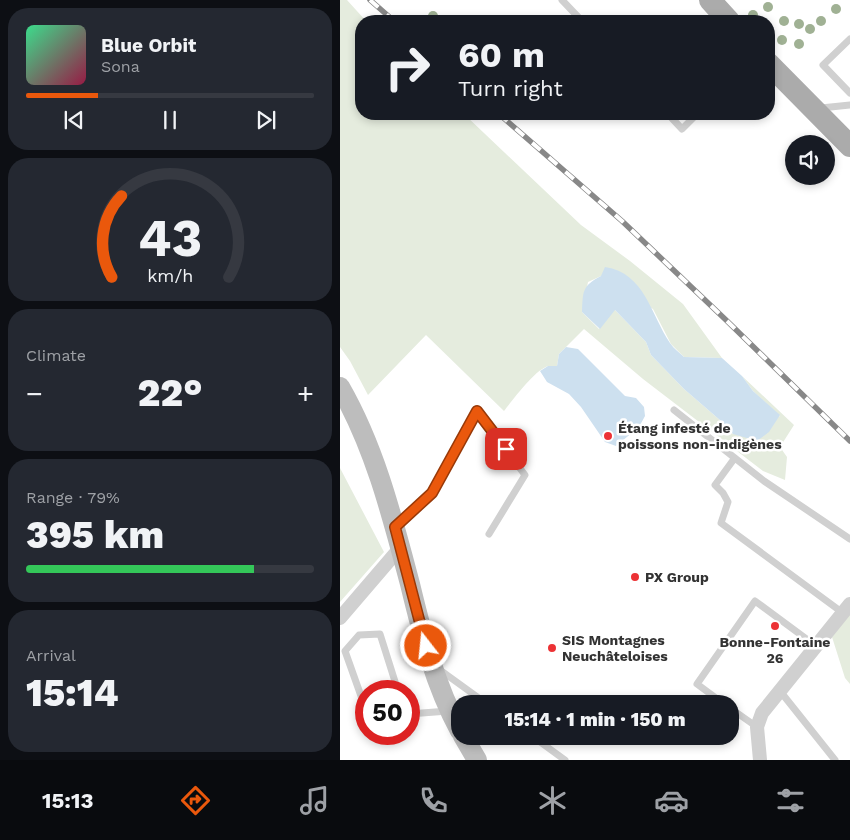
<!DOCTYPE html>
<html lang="en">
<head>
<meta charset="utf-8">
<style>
  :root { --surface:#171b24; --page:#242831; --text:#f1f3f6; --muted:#9ea1a6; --line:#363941; --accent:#ea580c }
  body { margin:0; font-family:"Work Sans",sans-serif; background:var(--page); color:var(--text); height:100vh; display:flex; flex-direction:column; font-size:19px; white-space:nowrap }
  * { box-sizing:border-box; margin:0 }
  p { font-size:16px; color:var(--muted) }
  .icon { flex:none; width:28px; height:28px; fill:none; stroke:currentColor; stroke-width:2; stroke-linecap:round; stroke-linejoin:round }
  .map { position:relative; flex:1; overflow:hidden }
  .details { display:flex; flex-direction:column; gap:8px; padding:8px; background:#0d0f14; width:340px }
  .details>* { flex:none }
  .banner { position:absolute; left:15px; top:15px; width:420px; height:105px; border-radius:20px; box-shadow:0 2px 8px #0003; background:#171b24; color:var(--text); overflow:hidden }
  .buttons { position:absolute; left:445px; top:135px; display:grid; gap:10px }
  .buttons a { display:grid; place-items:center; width:50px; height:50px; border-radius:50%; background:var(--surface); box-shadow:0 2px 8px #0003; font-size:25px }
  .speed { position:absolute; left:15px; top:680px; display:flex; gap:10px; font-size:25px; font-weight:700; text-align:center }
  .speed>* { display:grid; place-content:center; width:65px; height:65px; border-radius:50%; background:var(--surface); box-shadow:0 2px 8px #0003; line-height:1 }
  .speed .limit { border:8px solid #d22; background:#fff; color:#111 }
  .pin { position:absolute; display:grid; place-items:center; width:42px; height:42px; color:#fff; margin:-21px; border-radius:10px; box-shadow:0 2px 8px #0006 }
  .me { position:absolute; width:55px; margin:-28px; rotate:344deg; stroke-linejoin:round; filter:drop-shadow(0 0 4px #0008) }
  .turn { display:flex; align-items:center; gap:18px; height:105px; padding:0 20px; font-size:22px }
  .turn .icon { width:65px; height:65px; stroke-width:2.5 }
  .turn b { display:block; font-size:35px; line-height:42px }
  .big { font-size:38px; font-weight:800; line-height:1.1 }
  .details .card { flex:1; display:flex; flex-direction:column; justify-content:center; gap:8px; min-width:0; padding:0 18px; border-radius:20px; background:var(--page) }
  .details .dial { align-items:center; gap:0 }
  .dial svg { height:130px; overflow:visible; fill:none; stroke:var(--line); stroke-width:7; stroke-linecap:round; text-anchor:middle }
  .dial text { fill:var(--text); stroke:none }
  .song { display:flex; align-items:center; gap:15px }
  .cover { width:60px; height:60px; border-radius:8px; background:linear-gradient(135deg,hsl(150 70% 55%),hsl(340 70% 35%)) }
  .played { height:5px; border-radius:2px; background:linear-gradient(90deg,var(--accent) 25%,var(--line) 25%) }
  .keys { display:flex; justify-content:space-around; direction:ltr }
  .heat { display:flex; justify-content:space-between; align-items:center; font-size:28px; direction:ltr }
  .charge { height:8px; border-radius:4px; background:linear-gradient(90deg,#34c759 79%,var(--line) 0) }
  .trip { position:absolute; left:111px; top:695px; width:288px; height:50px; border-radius:20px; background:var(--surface); box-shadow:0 2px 8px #0003; font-weight:800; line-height:50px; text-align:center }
  .menu { display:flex; height:80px; justify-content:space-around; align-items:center; background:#090b0e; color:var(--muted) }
  .menu .icon { width:35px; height:35px }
  .menu .active { color:var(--accent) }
  .menu b { font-size:22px; color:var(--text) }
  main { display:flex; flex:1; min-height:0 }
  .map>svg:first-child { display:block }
  .green { fill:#e5ecde }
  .water { fill:#cde0ef }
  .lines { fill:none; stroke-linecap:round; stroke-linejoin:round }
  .service { stroke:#d0d0d0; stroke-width:7 }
  .minor { stroke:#d0d0d0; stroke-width:14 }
  .secondary { stroke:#bdbdbd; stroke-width:20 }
  .primary { stroke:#ababab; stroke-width:22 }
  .rail-casing { stroke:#888; stroke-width:5.5 }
  .rail { stroke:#fff; stroke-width:4; stroke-dasharray:11; stroke-linecap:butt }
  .tree { fill:#a0b194 }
  .route-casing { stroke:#983908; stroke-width:12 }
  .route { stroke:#ea580c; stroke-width:9 }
  .poi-dot { fill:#ec3235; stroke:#fff; stroke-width:2 }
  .labels { text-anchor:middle; stroke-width:5; stroke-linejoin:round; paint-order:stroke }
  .poi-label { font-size:14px; font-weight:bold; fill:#333; stroke:#fff; text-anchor:start }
</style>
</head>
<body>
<main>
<section class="details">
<div class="card">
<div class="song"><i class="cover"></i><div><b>Blue Orbit</b><p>Sona</p></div></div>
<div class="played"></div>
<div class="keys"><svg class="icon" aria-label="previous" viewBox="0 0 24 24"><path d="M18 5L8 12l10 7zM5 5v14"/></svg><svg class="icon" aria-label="pause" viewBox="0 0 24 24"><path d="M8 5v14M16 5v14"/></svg><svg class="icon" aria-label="next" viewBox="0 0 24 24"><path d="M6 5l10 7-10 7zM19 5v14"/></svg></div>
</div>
<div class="card dial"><svg viewBox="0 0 100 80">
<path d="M14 69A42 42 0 1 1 86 69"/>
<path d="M14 69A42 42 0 0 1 20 19" stroke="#ea580c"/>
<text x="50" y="56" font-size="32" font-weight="700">43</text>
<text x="50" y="72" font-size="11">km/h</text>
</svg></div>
<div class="card"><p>Climate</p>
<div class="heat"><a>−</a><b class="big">22°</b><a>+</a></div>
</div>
<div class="card"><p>Range · 79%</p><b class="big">395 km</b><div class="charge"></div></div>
<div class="card"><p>Arrival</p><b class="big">15:14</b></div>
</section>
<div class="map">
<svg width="510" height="760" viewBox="0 0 510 760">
  <rect width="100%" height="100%" fill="#fff"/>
  <path class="green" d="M0,0H7L26,21H21V114H124L241,225L290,261L343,304L382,358L344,357L331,344L313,309L261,276L248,282L242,312L259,329L274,309L306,342L311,355L344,389L381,421L393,434L440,416L413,391L402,376L454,425L440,447L447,457L445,480L423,471L303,379L244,329L219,354L217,366C214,366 212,366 209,366C196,368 172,401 164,411L86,335L28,395L10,361L0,347Z
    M0,468L44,552L0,602Z
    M510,614V684L505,678L492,637Z"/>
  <path class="water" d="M265,267C305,273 311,315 330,343C334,349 340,353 344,357L382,358L402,376L413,391L440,415L429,432L417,441L393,434L381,421L344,389L311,355L306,342L275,310L260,329L242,312C243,291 242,286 261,276Z
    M226,347L238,349L285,396L296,398L304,407L305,416L299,427L276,446L265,442L241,407L229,394L207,382L200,371L208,366H217L219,354Z"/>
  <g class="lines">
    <path class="service" d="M222,0L242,21
      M510,39L483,65L510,93
      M481,108L510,105
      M328,114L342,129L357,114
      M334,410L424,481L510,539
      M394,459L375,485L383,493L388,502L381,523L503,613
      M57,525L92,493L137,411L185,475L149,534
      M100,670L147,704
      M440,691L495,760
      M384,704L357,684L415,601L476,646
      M390,708L417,727
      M26,710L5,651L19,635L40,634L58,691
      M69,714L108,711
      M192,736L225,760"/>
    <path class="minor" d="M0,618L60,548
      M420,760L417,727L422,713L510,604"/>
    <path class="secondary" d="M0,387C35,448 52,516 70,584C82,634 95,685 120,731
      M123,736L137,760"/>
    <path class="primary" d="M370,0L389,21
      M429,64L510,146"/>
    <g class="rail-casing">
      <path id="rail" d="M30,0L54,21
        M159,114L282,221L386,320L510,441"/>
    </g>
    <use href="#rail" class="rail"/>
  </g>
  <g class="tree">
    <circle cx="428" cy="7" r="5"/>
    <circle cx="496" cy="9" r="5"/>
    <circle cx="413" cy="15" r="5"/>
    <circle cx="93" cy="16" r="5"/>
    <circle cx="444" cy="21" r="5"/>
    <circle cx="481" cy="21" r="5"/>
    <circle cx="459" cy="24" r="5"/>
    <circle cx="470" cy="29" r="5"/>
    <circle cx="442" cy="40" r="5"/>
    <circle cx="459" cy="44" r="5"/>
  </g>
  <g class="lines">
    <g class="route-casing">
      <path id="route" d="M86,646L55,527L92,493L137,411L166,449"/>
    </g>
    <use href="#route" class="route"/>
  </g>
  <g class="poi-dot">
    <circle cx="268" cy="436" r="5"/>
    <circle cx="295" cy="577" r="5"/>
    <circle cx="435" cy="626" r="5"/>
    <circle cx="212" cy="648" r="5"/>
  </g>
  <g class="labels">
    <g class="poi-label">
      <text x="278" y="433">Étang infesté de<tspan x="278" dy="16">poissons non-indigènes</tspan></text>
      <text x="305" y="582">PX Group</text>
      <text x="222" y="645">SIS Montagnes<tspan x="222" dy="16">Neuchâteloises</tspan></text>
      <text x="435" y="647" text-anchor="middle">Bonne-Fontaine<tspan x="435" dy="16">26</tspan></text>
    </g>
  </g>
</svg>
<div class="buttons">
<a><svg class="icon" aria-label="sound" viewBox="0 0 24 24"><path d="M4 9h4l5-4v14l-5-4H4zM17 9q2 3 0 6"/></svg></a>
</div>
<div class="speed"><div class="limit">50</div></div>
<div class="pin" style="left:166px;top:449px;background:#d93025"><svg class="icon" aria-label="arrive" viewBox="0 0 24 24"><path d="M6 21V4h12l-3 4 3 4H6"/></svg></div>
<svg class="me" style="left:86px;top:646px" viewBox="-20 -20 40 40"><circle r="17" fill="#ea580c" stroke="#fff" stroke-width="3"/><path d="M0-11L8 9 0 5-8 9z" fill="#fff"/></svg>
<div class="trip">15:14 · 1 min · 150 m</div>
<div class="banner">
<div class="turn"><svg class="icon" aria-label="right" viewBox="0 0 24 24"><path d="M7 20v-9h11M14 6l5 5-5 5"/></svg><div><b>60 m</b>Turn right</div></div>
</div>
</div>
</main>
<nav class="menu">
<b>15:13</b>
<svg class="icon active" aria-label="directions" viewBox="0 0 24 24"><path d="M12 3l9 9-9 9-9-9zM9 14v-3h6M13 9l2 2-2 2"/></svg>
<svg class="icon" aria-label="music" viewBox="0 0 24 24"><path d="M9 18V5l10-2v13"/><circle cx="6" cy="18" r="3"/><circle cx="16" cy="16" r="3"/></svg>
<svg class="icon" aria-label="phone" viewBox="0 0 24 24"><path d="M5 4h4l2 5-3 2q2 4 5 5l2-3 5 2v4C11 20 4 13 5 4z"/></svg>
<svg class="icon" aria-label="climate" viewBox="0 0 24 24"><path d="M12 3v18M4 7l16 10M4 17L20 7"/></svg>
<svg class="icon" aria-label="car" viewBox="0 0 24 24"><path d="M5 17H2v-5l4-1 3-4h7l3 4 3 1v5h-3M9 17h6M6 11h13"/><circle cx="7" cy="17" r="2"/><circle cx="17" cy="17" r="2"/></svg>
<svg class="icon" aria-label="filters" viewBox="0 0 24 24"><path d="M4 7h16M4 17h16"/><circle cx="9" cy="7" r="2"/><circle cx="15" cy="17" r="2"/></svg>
</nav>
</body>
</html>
